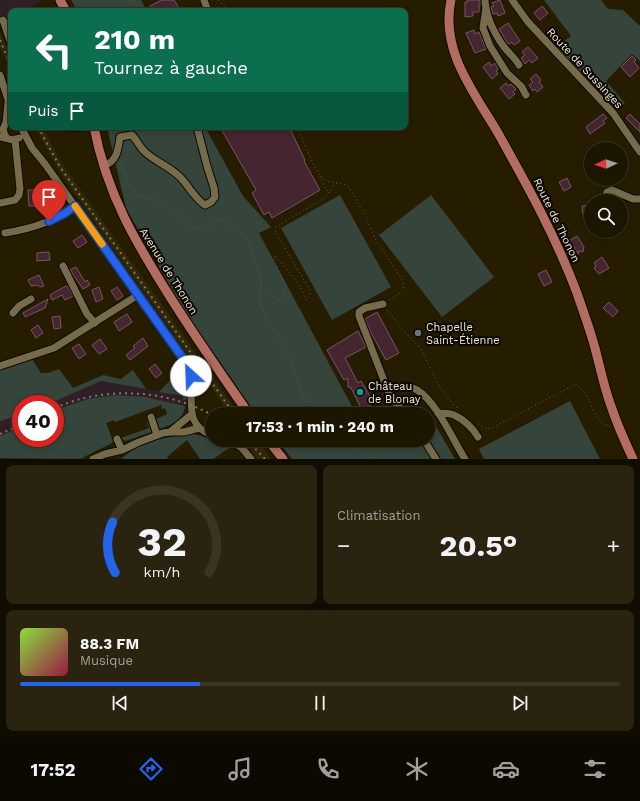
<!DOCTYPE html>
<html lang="fr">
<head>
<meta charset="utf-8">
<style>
  :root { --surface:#1c1600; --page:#29230f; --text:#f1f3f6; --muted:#a09f99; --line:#3a3522; --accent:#2563eb }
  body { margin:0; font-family:"Work Sans",sans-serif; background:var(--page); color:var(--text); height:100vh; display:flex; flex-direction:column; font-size:15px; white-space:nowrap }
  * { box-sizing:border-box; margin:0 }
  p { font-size:13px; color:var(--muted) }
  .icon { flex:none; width:22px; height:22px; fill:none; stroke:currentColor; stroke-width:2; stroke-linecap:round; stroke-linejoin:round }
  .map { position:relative; height:459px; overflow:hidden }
  .sheet { display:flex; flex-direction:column; gap:6px; padding:6px; background:#0f0c00; flex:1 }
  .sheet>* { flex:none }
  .banner { position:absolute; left:8px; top:8px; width:400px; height:122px; border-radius:8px; box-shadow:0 2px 6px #0003,0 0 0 1px var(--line); background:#0b6e4f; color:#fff; overflow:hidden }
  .needle { width:26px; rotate:267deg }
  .controls { position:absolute; left:584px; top:142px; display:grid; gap:8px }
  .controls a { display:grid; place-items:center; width:44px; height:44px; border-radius:50%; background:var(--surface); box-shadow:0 2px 6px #0003,0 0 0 1px var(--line); font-size:20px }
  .speed { position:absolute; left:12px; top:395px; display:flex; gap:8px; font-size:20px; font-weight:700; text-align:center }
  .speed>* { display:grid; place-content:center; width:52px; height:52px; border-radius:50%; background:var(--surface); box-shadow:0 2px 6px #0003,0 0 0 1px var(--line); line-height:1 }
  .speed .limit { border:6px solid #d22; background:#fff; color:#111 }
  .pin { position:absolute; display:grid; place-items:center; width:34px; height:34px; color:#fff; margin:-41px -17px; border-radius:50% 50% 50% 0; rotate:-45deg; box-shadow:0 0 4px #0007 }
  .pin .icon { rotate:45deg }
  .me { position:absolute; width:44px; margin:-22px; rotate:335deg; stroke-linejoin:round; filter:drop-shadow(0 0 3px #0008) }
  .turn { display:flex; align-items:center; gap:14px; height:84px; padding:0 20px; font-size:18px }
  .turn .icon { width:52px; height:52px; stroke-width:2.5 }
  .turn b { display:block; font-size:28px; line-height:34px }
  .then { display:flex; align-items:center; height:38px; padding:0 20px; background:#0003; gap:8px; font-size:15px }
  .big { font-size:30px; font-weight:700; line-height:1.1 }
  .sheet .widget { flex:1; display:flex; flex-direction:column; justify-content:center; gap:6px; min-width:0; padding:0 14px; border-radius:8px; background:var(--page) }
  .sheet .dial { align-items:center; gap:0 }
  .dial svg { height:104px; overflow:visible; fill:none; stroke:var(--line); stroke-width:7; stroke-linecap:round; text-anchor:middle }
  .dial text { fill:var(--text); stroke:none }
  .song { display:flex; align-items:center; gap:12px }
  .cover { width:48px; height:48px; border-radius:6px; background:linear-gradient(135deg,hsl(90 70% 55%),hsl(340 70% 35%)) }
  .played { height:4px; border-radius:2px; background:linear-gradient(90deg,var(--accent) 30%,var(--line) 30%) }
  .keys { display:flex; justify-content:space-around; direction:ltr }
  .heat { display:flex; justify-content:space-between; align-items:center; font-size:22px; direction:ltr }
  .sheet .tiles { flex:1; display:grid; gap:6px; grid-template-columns:1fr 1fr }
  .widget:last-child { grid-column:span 2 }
  .trip { position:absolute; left:205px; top:407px; width:230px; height:40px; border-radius:20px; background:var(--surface); box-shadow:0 2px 6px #0003,0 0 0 1px var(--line); font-weight:700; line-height:40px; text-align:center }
  .tab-bar { display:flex; height:64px; justify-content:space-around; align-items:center; background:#0b0900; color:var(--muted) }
  .tab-bar .icon { width:28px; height:28px }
  .tab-bar .on { color:var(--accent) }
  .tab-bar b { font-size:18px; color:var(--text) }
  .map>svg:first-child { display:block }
  .industrial { fill:#311f27 }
  .built { fill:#302809 }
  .green { fill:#35453b }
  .building { fill:#442530; stroke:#785560 }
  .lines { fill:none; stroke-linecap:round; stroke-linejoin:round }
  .minor-casing { stroke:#0e0800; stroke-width:9 }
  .major-casing { stroke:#0e0800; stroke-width:11 }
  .path { stroke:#665e45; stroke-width:1; stroke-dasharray:1 3; stroke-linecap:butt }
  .minor { stroke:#766c4c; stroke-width:7 }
  .major { stroke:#b36c60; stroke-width:9 }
  .rail { stroke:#817a62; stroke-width:2; stroke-dasharray:2 4; stroke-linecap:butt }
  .route-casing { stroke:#184099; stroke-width:10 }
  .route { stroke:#2563eb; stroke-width:7 }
  .slow { stroke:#f59e0b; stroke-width:7 }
  .worship-dot { fill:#6b7280; stroke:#0c0801; stroke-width:1.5 }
  .culture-dot { fill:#0f9aa8; stroke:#0c0801; stroke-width:1.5 }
  .labels { text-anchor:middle; stroke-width:4; stroke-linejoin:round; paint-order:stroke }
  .street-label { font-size:11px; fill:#ede8d6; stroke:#0c0801 }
  .poi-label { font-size:11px; fill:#ede8d6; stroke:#0c0801; text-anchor:start }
</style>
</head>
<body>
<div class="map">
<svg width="640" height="459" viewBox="0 0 640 459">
  <rect width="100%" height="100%" fill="#261d00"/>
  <path class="industrial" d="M0,0H42L23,11H11V17L0,22Z
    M101,381L184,396L183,399L186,400L185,406L164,401L106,423L113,441L112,443L84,456L85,459H0V421L21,415V438H55V404H49Z"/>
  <path class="built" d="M0,31L11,57V72L0,46Z
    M35,127H43L54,149L66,169L239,414H230L150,301L61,174Z
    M243,440H257L271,459H257Z"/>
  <path class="green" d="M71,0H141L147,11H77Z
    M544,0H601L608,9L623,10L640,26V61L632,54L606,81L625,103L613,113L553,49L571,36Z
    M107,127H205L243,196L271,227L259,233L356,414H256L182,307L126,208Z
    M340,195L391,287L332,320L281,228Z
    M431,195L494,277L442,317L379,235Z
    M32,359L41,373H48L59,369L73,388L103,375L121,379L133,370L146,389L101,381L49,404H21V415L0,421V369Z
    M182,367L187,380V400H183V396L159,392Z
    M116,395L145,397L185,406C183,421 171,425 159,429L156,419L167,414L165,408L162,409L161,405L115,422L114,420L106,423L113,441L112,443L80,459L0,458V436L21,427V438H55V410L88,399Z
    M570,401L600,459H484L479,449Z
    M431,418L455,459H292L277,440H428V419Z
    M149,421L153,429L152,432L125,441L121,438L149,428L147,422Z
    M192,434C200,435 208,438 214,440C219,441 225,442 230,444L231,447L213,459H200L187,440L167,457L168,459H121C144,439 164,438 192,434Z"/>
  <path class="building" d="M162,0H174L181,11H153L150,6Z
    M467,0H480V5H479V12H473V16L465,17V2H468Z
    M500,0L505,13L498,16L497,13L493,14L491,7L494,6L492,3Z
    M542,6L548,13L540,20L534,13Z
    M508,23L520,41L514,45L512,42L508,44L499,29Z
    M474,30L475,34L479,32L486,49L475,53L466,33Z
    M528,47L538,58L532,63L529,60L525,64L521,58L525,55L522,52Z
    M632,56L636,60L634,62L639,68L630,77L621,67Z
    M489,62L491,66L495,63L498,69L496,71L498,74L492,79L483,67Z
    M536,74L541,80L539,82L543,87L537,92L535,89L533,91L529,85L533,82L530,79Z
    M506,83L508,86L511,84L516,89L513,92L515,94L509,99L500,88Z
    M603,114L607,118L603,121L605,123L590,134L586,127Z
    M630,114L640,124V132L626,118Z
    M220,127H289L305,160L304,161L320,190L272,218L269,212L264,215L252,193L256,190Z
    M567,178L571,187L564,191L559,182Z
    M28,190H36V206H29Z
    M53,192L61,206L54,209L47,195Z
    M590,205L591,217L588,215H583L582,206Z
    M82,235L87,242L78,248L73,241Z
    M577,236L584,247L583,252L579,251L578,254L570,240Z
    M49,252L50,260L37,261V253Z
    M602,257L609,268L599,274L594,268L596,266L594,263Z
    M76,267L85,282L87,280L90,285L83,289L70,270Z
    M546,270L552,282L544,286L538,274Z
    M39,275L44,286L40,287L37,285L31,286L28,280Z
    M66,286L68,287L73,296L65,300L62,295L52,300L50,295Z
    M99,287L103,299L96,302L92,290Z
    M117,287L123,296L117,300L111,291Z
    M48,299L45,308L25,317L23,313Z
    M609,302L618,311L613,317L603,308Z
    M377,312L399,353L386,360L371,333L365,319Z
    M127,314L132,322L119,331L114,322Z
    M60,316L61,328L54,329L52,317Z
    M38,325L43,333L36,338L31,330Z
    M358,331L366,347L345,358L358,383L361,381L374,403L362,410L351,388L348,387V378L344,380L327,350Z
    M143,338L148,346L130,360L126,355L135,348L133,346Z
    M100,339L107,349L99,354L92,345Z
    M79,344L86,354L79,359L72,348Z
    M155,364L162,373L156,378L149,369Z"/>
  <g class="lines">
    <g class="minor-casing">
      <path id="minor" d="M204,0L208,11
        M485,0C486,18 494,33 504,47C509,53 515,58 519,65
        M512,0L528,22L613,113L640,152
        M486,7L483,28L490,46L507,73L521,86L526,95
        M3,20L11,44
        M0,75L11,109
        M6,123L8,103
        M69,127H79
        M23,131L32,148L45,164L187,364C199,390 178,424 212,435
        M0,137L13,140L19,138
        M7,138C1,131 3,123 11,120
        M103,166C117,162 118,150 120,137L132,135C137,140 140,148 145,152C156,162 170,167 180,177C189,186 194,198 205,205L211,202L215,197L214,188L207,166L197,127
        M605,201L607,192L612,190L633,199H640
        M0,203L15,200L19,195L20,189L15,139
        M5,233C30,229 55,222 75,206
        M63,266L87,314L95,323
        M383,304L365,308L359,312V316L390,396L405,414
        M13,313L19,306L31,299
        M0,366L54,348L138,295
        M387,388C397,385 407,384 417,390C436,401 453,440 465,459
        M438,413C443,413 449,413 454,415C463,419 473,428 478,437
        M151,417L157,435
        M170,432L192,414
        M117,439L122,450
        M230,440L242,448L251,459
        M424,440L436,459
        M93,459L105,454L122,450L139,442L163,433L170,432H184L199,428"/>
    </g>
    <g class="major-casing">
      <path id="major" d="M60,0L66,11
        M451,0C440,51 474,92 498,133C527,185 556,237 577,293C583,311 590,329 595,348C600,367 604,387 611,406C617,424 625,442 633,459
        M94,127C107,195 136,243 172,300C197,339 223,377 249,414
        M268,440L283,459"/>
    </g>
    <path class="path" d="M133,0L134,11
      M218,0L230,11
      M297,127C303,139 315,174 325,180C333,184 342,181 349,187L367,219L374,237L401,278C408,292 400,293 389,300
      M121,162L127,181L135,195C142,197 152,197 159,201C170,207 192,235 206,228C209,227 212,222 215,219C224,221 244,231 248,240C250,244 250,250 252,255C256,263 261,271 261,281C261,289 258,297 260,305C266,321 279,334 286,350C296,371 299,396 314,414
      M320,176L326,190L329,191
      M261,286L268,294L278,301C295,292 276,271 274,258L275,255L278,260L290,273L301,288L306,300C310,297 310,294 310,290L277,235L275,230L276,227L326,197L334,185L338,183
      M387,310L402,329L421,349L440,387L450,401L458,409
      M478,424L487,429L492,428L574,385C591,388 590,422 610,426
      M346,440L366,454L376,459"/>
    <use href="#minor" class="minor"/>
    <use href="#major" class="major"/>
    <path class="rail" d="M0,40L11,66
      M38,127L60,167L234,414
      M55,408C104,386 165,389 212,415
      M0,434L21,425
      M247,440L265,459"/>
  </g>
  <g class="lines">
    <g class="route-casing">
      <path id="route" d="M49,221L65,213L75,206L187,364L191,376"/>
    </g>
    <use href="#route" class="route"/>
    <path class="slow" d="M75,206L102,244"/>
  </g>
  <circle class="worship-dot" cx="418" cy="333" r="4"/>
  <circle class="culture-dot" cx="360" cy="392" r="4"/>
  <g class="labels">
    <g class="street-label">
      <text transform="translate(585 68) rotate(47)" y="4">Route de Sussinges</text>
      <text transform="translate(557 220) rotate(64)" y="4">Route de Thonon</text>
      <text transform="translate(169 271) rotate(58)" y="4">Avenue de Thonon</text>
    </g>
    <g class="poi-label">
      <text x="426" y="331">Chapelle<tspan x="426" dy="13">Saint-Étienne</tspan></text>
      <text x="368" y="390">Château<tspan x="368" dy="13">de Blonay</tspan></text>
    </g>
  </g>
</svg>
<div class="controls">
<a><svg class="needle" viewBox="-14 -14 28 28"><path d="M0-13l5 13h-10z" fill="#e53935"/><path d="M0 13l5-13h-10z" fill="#a09f99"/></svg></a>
<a><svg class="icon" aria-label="search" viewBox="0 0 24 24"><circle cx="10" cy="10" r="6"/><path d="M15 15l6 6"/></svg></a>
</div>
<div class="speed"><div class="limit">40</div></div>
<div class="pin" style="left:49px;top:221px;background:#d93025"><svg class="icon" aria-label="arrive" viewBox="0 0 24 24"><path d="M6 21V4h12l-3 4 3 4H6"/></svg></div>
<svg class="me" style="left:191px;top:376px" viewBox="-20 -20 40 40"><circle r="19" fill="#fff"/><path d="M0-13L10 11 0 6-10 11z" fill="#2563eb"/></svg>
<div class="trip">17:53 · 1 min · 240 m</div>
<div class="banner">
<div class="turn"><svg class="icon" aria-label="left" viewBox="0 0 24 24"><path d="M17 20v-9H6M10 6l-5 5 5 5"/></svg><div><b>210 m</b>Tournez à gauche</div></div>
<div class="then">Puis<svg class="icon" aria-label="arrive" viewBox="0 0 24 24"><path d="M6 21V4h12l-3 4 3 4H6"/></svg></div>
</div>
</div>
<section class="sheet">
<div class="tiles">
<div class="widget dial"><svg viewBox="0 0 100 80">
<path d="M14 69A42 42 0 1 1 86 69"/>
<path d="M14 69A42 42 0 0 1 12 30" stroke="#2563eb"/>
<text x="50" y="56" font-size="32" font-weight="700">32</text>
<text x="50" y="72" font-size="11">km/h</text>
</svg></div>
<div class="widget"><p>Climatisation</p>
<div class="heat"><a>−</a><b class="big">20.5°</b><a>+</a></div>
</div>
<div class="widget">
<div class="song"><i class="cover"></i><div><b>88.3 FM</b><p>Musique</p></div></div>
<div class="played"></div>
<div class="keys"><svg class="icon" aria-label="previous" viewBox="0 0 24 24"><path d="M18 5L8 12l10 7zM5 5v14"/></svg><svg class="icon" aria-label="pause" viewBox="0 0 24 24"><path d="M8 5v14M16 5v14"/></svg><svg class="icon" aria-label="next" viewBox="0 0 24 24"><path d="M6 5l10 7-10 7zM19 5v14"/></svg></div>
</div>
</div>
</section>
<nav class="tab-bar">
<b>17:52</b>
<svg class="icon on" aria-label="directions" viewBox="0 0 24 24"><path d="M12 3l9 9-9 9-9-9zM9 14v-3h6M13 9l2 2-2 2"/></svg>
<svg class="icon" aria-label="music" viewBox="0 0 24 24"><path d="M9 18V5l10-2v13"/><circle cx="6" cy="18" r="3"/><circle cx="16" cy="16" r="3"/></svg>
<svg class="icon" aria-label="phone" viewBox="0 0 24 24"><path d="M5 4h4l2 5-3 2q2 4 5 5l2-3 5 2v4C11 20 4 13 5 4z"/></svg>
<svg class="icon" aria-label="climate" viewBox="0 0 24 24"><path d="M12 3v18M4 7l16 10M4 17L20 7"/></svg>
<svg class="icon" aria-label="car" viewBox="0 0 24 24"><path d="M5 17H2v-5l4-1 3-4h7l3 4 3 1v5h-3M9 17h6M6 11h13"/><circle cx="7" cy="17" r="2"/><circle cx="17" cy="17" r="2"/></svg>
<svg class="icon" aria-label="filters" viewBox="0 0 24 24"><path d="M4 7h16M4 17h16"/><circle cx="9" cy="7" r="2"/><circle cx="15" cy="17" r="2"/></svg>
</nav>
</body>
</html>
